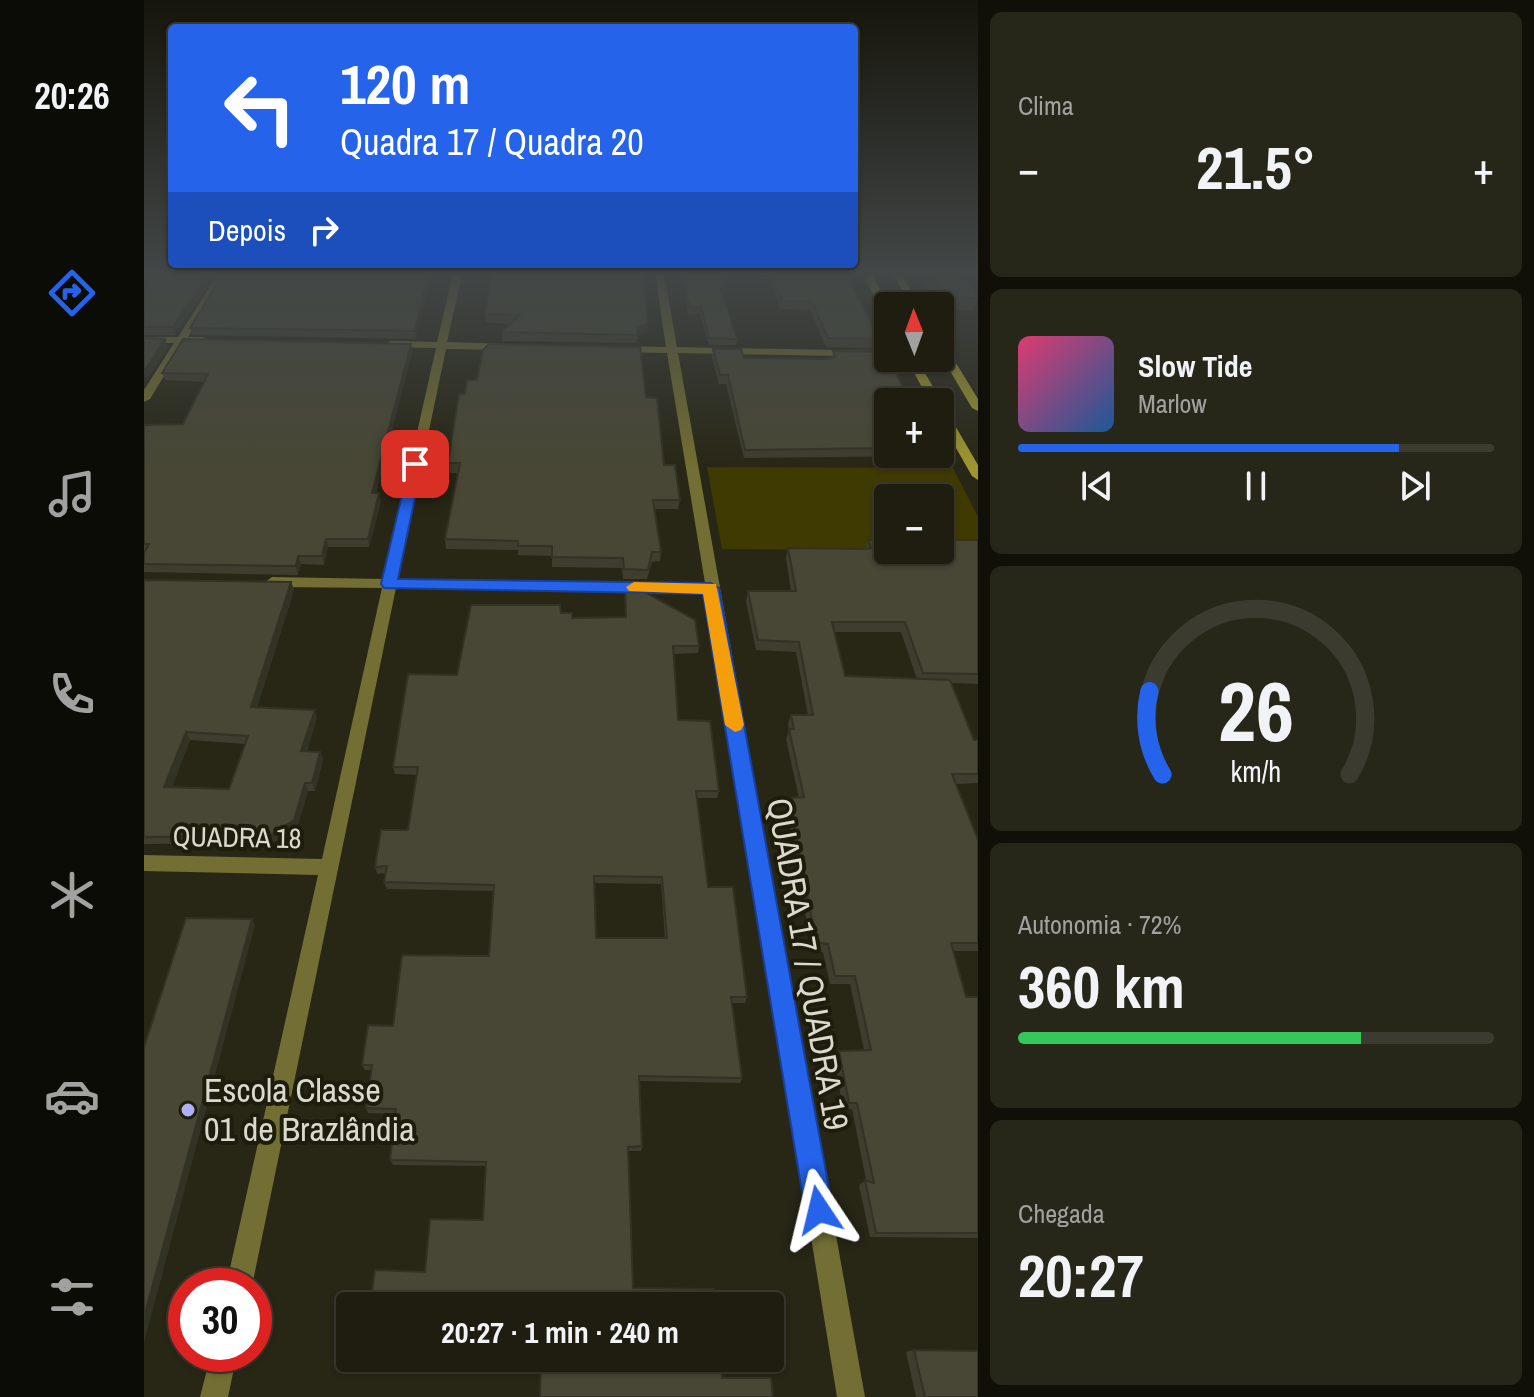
<!DOCTYPE html>
<html lang="pt">
<head>
<meta charset="utf-8">
<style>
  :root { --surface:#1e1d10; --page:#262619; --text:#f1f3f6; --muted:#a1a29f; --line:#3c3b30; --accent:#2563eb }
  body { margin:0; font-family:"Archivo Narrow",sans-serif; background:var(--page); color:var(--text); height:100vh; display:flex; flex-direction:column; font-size:30px; white-space:nowrap }
  * { box-sizing:border-box; margin:0 }
  p { font-size:26px; color:var(--muted) }
  .icon { flex:none; width:44px; height:44px; fill:none; stroke:currentColor; stroke-width:2; stroke-linecap:round; stroke-linejoin:round }
  .map { position:relative; flex:1; overflow:hidden }
  .drawer { display:flex; flex-direction:column; gap:12px; padding:12px; background:#101009; width:556px }
  .drawer>* { flex:none }
  .banner { position:absolute; left:24px; top:24px; width:690px; height:244px; border-radius:8px; box-shadow:0 2px 6px #0004,0 0 0 2px var(--line); background:#2563eb; color:#fff; overflow:hidden }
  .needle { width:52px; rotate:359deg }
  .fabs { position:absolute; left:730px; top:292px; display:grid; gap:16px }
  .fabs a { display:grid; place-items:center; width:80px; height:80px; border-radius:8px; background:var(--surface); box-shadow:0 2px 6px #0004,0 0 0 2px var(--line); font-size:40px }
  .speed { position:absolute; left:24px; top:1268px; display:flex; gap:16px; font-size:40px; font-weight:700; text-align:center }
  .speed>* { display:grid; place-content:center; width:104px; height:104px; border-radius:50%; background:var(--surface); box-shadow:0 2px 6px #0004,0 0 0 2px var(--line); line-height:1 }
  .speed .limit { border:12px solid #d22; background:#fff; color:#111 }
  .pin { position:absolute; display:grid; place-items:center; width:68px; height:68px; color:#fff; margin:-34px; border-radius:16px; box-shadow:0 4px 12px #0006 }
  .me { position:absolute; width:88px; margin:-44px; rotate:350deg; stroke-linejoin:round; filter:drop-shadow(0 0 6px #0008) }
  .turn { display:flex; align-items:center; gap:28px; height:168px; padding:0 40px; font-size:36px }
  .turn .icon { width:104px; height:104px; stroke-width:2.5 }
  .turn b { display:block; font-size:56px; line-height:68px }
  .then { display:flex; align-items:center; height:76px; padding:0 40px; background:#0003; gap:16px; font-size:30px }
  .big { font-size:60px; font-weight:700; line-height:1.1 }
  .drawer .tile { flex:1; display:flex; flex-direction:column; justify-content:center; gap:12px; min-width:0; padding:0 28px; border-radius:12px; background:var(--page) }
  .drawer .dial { align-items:center; gap:0 }
  .dial svg { height:208px; overflow:visible; fill:none; stroke:var(--line); stroke-width:7; stroke-linecap:round; text-anchor:middle }
  .dial text { fill:var(--text); stroke:none }
  .song { display:flex; align-items:center; gap:24px }
  .cover { width:96px; height:96px; border-radius:12px; background:linear-gradient(135deg,hsl(340 70% 55%),hsl(210 70% 35%)) }
  .played { height:8px; border-radius:4px; background:linear-gradient(90deg,var(--accent) 80%,var(--line) 80%) }
  .keys { display:flex; justify-content:space-around; direction:ltr }
  .heat { display:flex; justify-content:space-between; align-items:center; font-size:44px; direction:ltr }
  .charge { height:12px; border-radius:6px; background:linear-gradient(90deg,#34c759 72%,var(--line) 0) }
  .trip { position:absolute; left:192px; top:1292px; width:448px; height:80px; border-radius:8px; background:var(--surface); box-shadow:0 2px 6px #0004,0 0 0 2px var(--line); font-weight:700; line-height:80px; text-align:center }
  main { display:flex; flex:1; min-height:0 }
  .tab-bar { display:flex; flex-direction:column; width:144px; justify-content:space-around; align-items:center; background:#0c0c06; color:var(--muted) }
  .tab-bar .icon { width:56px; height:56px }
  .tab-bar .active { color:var(--accent) }
  .tab-bar b { font-size:36px; color:var(--text) }
  .map>svg:first-child { display:block }
  .green { fill:#3f3a02 }
  .lines { fill:none; stroke-linecap:round; stroke-linejoin:round }
  .street { fill:#736e33; fill-rule:evenodd }
  .secondary { fill:#9f962f; fill-rule:evenodd }
  .wall { fill:#3e3d2e; fill-rule:evenodd }
  .shaded-wall { fill:#323225 }
  .building { fill:#484735; stroke:#323225; stroke-width:2; fill-rule:evenodd }
  .route { fill:#2563eb; stroke:#184099; stroke-width:2 }
  .slow { fill:#f59e0b }
  .poi-dot { fill:#afaefa; stroke:#1e1d0c; stroke-width:3 }
  .labels { text-anchor:middle; stroke-width:8; stroke-linejoin:round; paint-order:stroke }
  .street-label { font-size:28px; fill:#d9d9ce; stroke:#1e1d0c }
  .near-street-label { font-size:34px; fill:#d9d9ce; stroke:#1e1d0c }
  .near-poi-label { font-size:34px; fill:#d9d9ce; stroke:#1e1d0c; text-anchor:start }
</style>
</head>
<body>
<main>
<nav class="tab-bar">
<b>20:26</b>
<svg class="icon active" aria-label="directions" viewBox="0 0 24 24"><path d="M12 3l9 9-9 9-9-9zM9 14v-3h6M13 9l2 2-2 2"/></svg>
<svg class="icon" aria-label="music" viewBox="0 0 24 24"><path d="M9 18V5l10-2v13"/><circle cx="6" cy="18" r="3"/><circle cx="16" cy="16" r="3"/></svg>
<svg class="icon" aria-label="phone" viewBox="0 0 24 24"><path d="M5 4h4l2 5-3 2q2 4 5 5l2-3 5 2v4C11 20 4 13 5 4z"/></svg>
<svg class="icon" aria-label="climate" viewBox="0 0 24 24"><path d="M12 3v18M4 7l16 10M4 17L20 7"/></svg>
<svg class="icon" aria-label="car" viewBox="0 0 24 24"><path d="M5 17H2v-5l4-1 3-4h7l3 4 3 1v5h-3M9 17h6M6 11h13"/><circle cx="7" cy="17" r="2"/><circle cx="17" cy="17" r="2"/></svg>
<svg class="icon" aria-label="filters" viewBox="0 0 24 24"><path d="M4 7h16M4 17h16"/><circle cx="9" cy="7" r="2"/><circle cx="15" cy="17" r="2"/></svg>
</nav>
<div class="map">
<svg width="834" height="1397" viewBox="0 0 834 1397">
  <rect width="100%" height="100%" fill="#282716"/>
  <path class="green" d="M563,467L809,468L834,517V550H796V498H744V550L578,549Z"/>
  <g class="lines">
    <path class="street" d="M74,274H83L44,337H59L64,340L59,343H40L6,399L0,402V390L30,343H0V337H34Z
      M309,274H318L303,342L362,344L367,347L362,350L302,349L254,579L561,583L523,353L474,352L469,349L474,346L522,347L511,274H520L533,347L744,351V357L534,353L721,1397H693L562,593L252,588L108,1286H82L174,875L0,871V855L178,859L238,588L128,587L121,582L128,577L240,579L292,348L246,347L241,344L246,341L293,342Z
      M67,1354H93L84,1397H56Z"/>
    <path class="secondary" d="M719,274H728L744,306V318L739,315Z
      M749,274H757L777,306H767Z
      M796,342L801,345L834,399V411L828,408L796,354Z
      M762,358H772L798,402L796,404V402H786Z
      M796,407L802,410L834,465V480L828,476L796,420Z"/>
  </g>
  <path class="wall" d="M0,274H71L31,335H0Z
    M79,274H287L272,339L48,335L46,328Z
    M348,274L504,324L503,332L494,335L493,343L358,341V332L367,324L342,322L341,314Z
    M537,274H578L581,286L580,292H578L593,339L592,345H565L556,314H544Z
    M624,274H703L735,339L733,348L682,347L666,310L636,309Z
    M775,274H818L834,297L830,310H797L796,306H795Z
    M569,349L600,358L683,359L688,358L689,351L744,402V454H787L786,456L600,458L582,384H575L568,357Z
    M268,352L232,493L237,502L225,547H184L180,565L157,564L154,575L0,572V425L39,424L60,382L21,380L18,373Z
    M502,397L520,465L536,500L534,509H510L517,552L516,561L508,562L503,579H479L478,568L408,567V556L374,555V550L302,549L301,539L314,473H305L304,463Z
    M724,540H834V684L808,683L830,740H834V783L812,784L834,840V951H809L822,997H834V1238L726,1237L715,1185L722,1180L708,1109H699L690,1058L695,1051L720,1050L706,984H686L679,952L668,950L642,807L645,798H655L642,739L645,730L644,724L647,715H664L652,652L612,650L602,601L604,591H647L642,558L644,548L721,549ZM690,632H757L773,679L701,676Z
    M0,580L147,582L150,590L113,707L173,718L163,751L176,752L179,759L171,791H164L153,828L129,843L0,844ZM46,740L101,744L85,789L28,787Z
    M481,587L500,592L555,646L554,653L530,654L534,720L575,791L573,798H553L564,887L603,997L601,1003H588L598,1078L596,1083L495,1081L498,1146L497,1151H484L397,1305L231,1300L227,1298L281,1272L339,1220L342,1166L249,1165L246,1160L252,1114L224,1113L222,1108L228,1070H221L218,1065L249,1026L345,956L350,891L243,889L240,882L242,873L233,874L231,867L264,830L273,775L251,774L249,767L313,675L417,613L428,618L481,617ZM450,883L517,884L521,938H452Z
    M770,1350L834,1397H772L762,1352Z"/>
  <path class="shaded-wall" d="M64,274H71L31,335L29,327Z
    M284,274H287L272,339L271,331Z
    M504,324L503,332L492,336L493,327Z
    M21,339L24,347L3,380L0,372Z
    M267,344L268,352L230,501L228,493Z
    M235,493L237,502L225,547L224,539Z
    M182,539L184,547L180,565L178,556Z
    M154,556L157,564L154,575L152,566Z
    M147,582L150,590L111,715L107,707Z
    M171,710L173,718L160,758L157,751Z
    M42,732L46,740L25,795L20,787Z
    M176,752L179,759L171,791L168,783Z
    M161,783L164,791L153,828L129,843L125,836Z
    M108,919L111,925L0,1343V1317Z"/>
  <path class="building" d="M0,274H64L29,327H0Z
    M79,274H284L271,331L46,328Z
    M348,274H499L504,324L493,327L494,335L358,332L376,315L341,314Z
    M538,274H578L581,286H576L593,339L565,338L557,307H545Z
    M628,274H703L735,339L684,338L668,302L638,301Z
    M786,274H818L834,298L801,297Z
    M0,338L21,339L0,372Z
    M39,339L267,344L228,493H235L224,539H182L178,556H154L152,566L0,564V553L5,544H0V425L39,424L64,374L18,373Z
    M345,344L496,347L502,397L513,398L520,465H531L536,500H509L517,552H508L504,570L480,569L479,558L408,557V546H374V541L301,539L316,463H304L315,394H321L323,380H333L339,350Z
    M569,349H597L600,358L683,359L692,357L689,351L742,352L766,402H744V448L601,450L584,375H576Z
    M724,540H744V550H796V540H834V674L779,673L761,622H688L701,676L806,680L830,740H834V774H808L834,840V943H807L822,997H834V1233H732L721,1180L730,1183L713,1103H705L695,1051L727,1050L711,976H691L684,944L672,942L645,798L660,797L645,729H650L647,715H669L655,642L614,640L604,591H652L644,548L721,549L727,548Z
    M0,580L147,582L107,707L171,710L157,751L176,752L168,783H161L150,820L125,836L0,837ZM42,732L104,736L85,789L20,787Z
    M481,587H500L499,591L551,620L555,646H529L534,720L566,721L575,791H552L564,887H589L603,997H587L598,1078L495,1076L498,1146L484,1147L489,1288L570,1289L571,1306H397V1303L227,1298L231,1270L281,1272L286,1219L339,1220L342,1162L246,1160L252,1109L222,1108L228,1065H218L224,1025L249,1026L258,955L345,956L350,885L240,882L243,866L231,867L237,830H264L274,767H249L264,674L313,675L327,605H416L417,613H428V618L482,617ZM450,876L518,877L523,938H452Z
    M42,918L108,919L0,1317V1047Z
    M770,1350L834,1351V1397H781Z
    M397,1358H576L578,1378H627L629,1397H396Z"/>
  <linearGradient id="sky" x2="0" y2="1"><stop stop-color="#16150c"/><stop offset="0.58" stop-color="#424747"/><stop offset="1" stop-color="#424747" stop-opacity="0"/></linearGradient>
  <rect width="834" height="469" fill="url(#sky)"/>
  <path class="route" d="M266,461L278,464L254,579L567,583L575,588L689,1210L685,1220L675,1224L665,1220L661,1210L559,594L240,588L237,584Z"/>
  <path class="slow" d="M490,582L572,584L600,725L597,730L591,732L581,725L559,594L485,591L482,587Z"/>
  <circle class="poi-dot" cx="44" cy="1110" r="8"/>
  <g class="labels">
    <g class="street-label">
      <text transform="translate(93 837) rotate(1)" y="10">QUADRA 18</text>
    </g>
    <g class="near-street-label">
      <text transform="translate(664 964) rotate(80)" y="12">QUADRA 17 / QUADRA 19</text>
    </g>
    <g class="near-poi-label">
      <text x="60" y="1102">Escola Classe<tspan x="60" dy="39">01 de Brazlândia</tspan></text>
    </g>
  </g>
</svg>
<div class="fabs">
<a><svg class="needle" viewBox="-14 -14 28 28"><path d="M0-13l5 13h-10z" fill="#e53935"/><path d="M0 13l5-13h-10z" fill="#a1a29f"/></svg></a>
<a>+</a>
<a>−</a>
</div>
<div class="speed"><div class="limit">30</div></div>
<div class="pin" style="left:271px;top:464px;background:#d93025"><svg class="icon" aria-label="arrive" viewBox="0 0 24 24"><path d="M6 21V4h12l-3 4 3 4H6"/></svg></div>
<svg class="me" style="left:675px;top:1210px" viewBox="-20 -20 40 40"><path d="M0-17L14 15 0 8-14 15z" fill="#2563eb" stroke="#fff" stroke-width="4"/></svg>
<div class="trip">20:27 · 1 min · 240 m</div>
<div class="banner">
<div class="turn"><svg class="icon" aria-label="left" viewBox="0 0 24 24"><path d="M17 20v-9H6M10 6l-5 5 5 5"/></svg><div><b>120 m</b>Quadra 17 / Quadra 20</div></div>
<div class="then">Depois<svg class="icon" aria-label="right" viewBox="0 0 24 24"><path d="M7 20v-9h11M14 6l5 5-5 5"/></svg></div>
</div>
</div>
<section class="drawer">
<div class="tile"><p>Clima</p>
<div class="heat"><a>−</a><b class="big">21.5°</b><a>+</a></div>
</div>
<div class="tile">
<div class="song"><i class="cover"></i><div><b>Slow Tide</b><p>Marlow</p></div></div>
<div class="played"></div>
<div class="keys"><svg class="icon" aria-label="previous" viewBox="0 0 24 24"><path d="M18 5L8 12l10 7zM5 5v14"/></svg><svg class="icon" aria-label="pause" viewBox="0 0 24 24"><path d="M8 5v14M16 5v14"/></svg><svg class="icon" aria-label="next" viewBox="0 0 24 24"><path d="M6 5l10 7-10 7zM19 5v14"/></svg></div>
</div>
<div class="tile dial"><svg viewBox="0 0 100 80">
<path d="M14 69A42 42 0 1 1 86 69"/>
<path d="M14 69A42 42 0 0 1 9 37" stroke="#2563eb"/>
<text x="50" y="56" font-size="32" font-weight="700">26</text>
<text x="50" y="72" font-size="11">km/h</text>
</svg></div>
<div class="tile"><p>Autonomia · 72%</p><b class="big">360 km</b><div class="charge"></div></div>
<div class="tile"><p>Chegada</p><b class="big">20:27</b></div>
</section>
</main>
</body>
</html>
